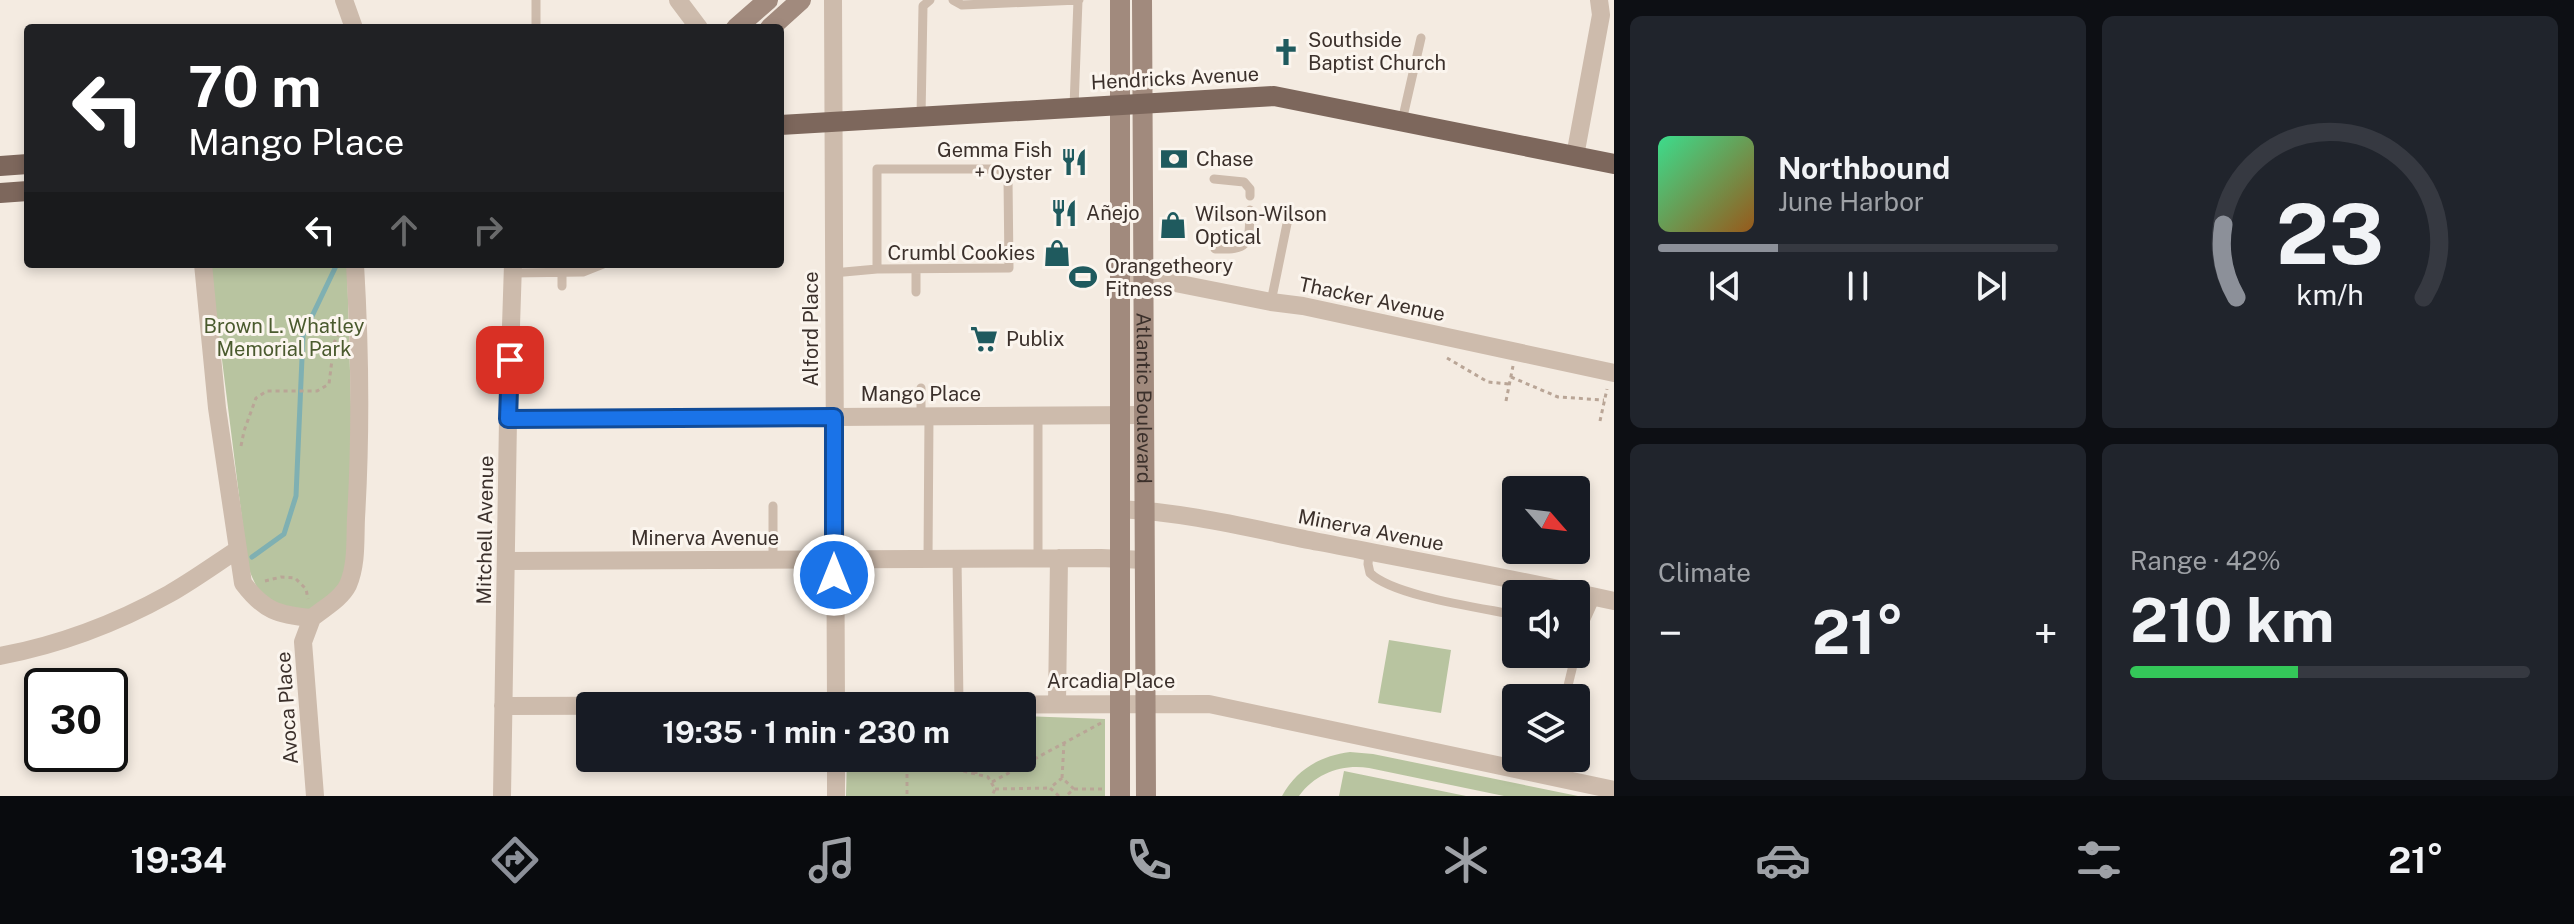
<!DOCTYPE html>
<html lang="en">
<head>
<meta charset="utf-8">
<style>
  :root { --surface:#171b24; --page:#20242c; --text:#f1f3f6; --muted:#9ea1a6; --line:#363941; --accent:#8c9099 }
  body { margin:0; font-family:"Public Sans",sans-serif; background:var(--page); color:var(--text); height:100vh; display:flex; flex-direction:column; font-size:30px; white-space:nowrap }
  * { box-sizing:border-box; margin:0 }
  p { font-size:26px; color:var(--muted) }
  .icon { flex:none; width:44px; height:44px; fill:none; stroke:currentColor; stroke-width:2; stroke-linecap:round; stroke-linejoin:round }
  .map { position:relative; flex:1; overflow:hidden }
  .panel { display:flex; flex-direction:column; gap:16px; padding:16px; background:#0d0f14; width:960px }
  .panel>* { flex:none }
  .top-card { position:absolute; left:24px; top:24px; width:760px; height:244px; border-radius:8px; box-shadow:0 4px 12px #0003; background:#202124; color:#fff; overflow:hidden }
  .needle { width:52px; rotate:118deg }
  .buttons { position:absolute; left:1502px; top:476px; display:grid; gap:16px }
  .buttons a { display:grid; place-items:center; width:88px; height:88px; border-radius:8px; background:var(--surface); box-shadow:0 4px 12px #0003; font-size:40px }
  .speed { position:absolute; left:24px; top:668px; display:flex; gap:16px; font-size:40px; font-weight:700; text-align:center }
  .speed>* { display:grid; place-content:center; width:104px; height:104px; border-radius:50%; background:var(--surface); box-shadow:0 4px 12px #0003; line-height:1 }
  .speed .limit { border:4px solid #111; border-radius:12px; background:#fff; color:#111 }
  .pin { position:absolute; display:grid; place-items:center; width:68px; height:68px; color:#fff; margin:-34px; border-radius:16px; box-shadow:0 4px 12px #0006 }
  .me { position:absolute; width:88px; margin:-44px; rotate:0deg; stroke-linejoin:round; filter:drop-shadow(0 0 6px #0008) }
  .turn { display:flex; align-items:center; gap:28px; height:168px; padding:0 32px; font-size:36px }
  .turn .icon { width:104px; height:104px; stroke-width:2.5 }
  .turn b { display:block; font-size:56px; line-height:68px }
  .lanes { display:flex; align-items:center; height:76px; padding:0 32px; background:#0003; justify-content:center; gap:40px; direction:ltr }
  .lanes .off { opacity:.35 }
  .big { font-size:60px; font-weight:700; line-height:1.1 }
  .panel .tile { flex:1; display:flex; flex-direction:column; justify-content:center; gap:12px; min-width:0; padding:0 28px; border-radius:12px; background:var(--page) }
  .panel .dial { align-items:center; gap:0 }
  .dial svg { height:208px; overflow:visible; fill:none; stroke:var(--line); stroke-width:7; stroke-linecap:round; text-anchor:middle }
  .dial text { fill:var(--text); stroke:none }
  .song { display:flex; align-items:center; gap:24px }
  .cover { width:96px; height:96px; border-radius:12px; background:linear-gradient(135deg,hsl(150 70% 55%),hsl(30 70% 35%)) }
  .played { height:8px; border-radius:4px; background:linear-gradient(90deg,var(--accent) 30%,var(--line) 30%) }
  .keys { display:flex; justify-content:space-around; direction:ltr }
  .heat { display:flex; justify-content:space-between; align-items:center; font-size:44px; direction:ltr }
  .charge { height:12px; border-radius:6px; background:linear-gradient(90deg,#34c759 42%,var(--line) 0) }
  .panel .tiles { flex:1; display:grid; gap:16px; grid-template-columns:repeat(2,1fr) }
  .trip { position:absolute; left:576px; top:692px; width:460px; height:80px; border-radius:8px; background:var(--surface); box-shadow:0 4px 12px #0003; font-weight:700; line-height:80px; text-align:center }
  .dock { display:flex; height:128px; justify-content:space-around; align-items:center; background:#090b0e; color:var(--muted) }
  .dock .icon { width:56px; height:56px }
  .dock .on { color:var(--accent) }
  .dock b { font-size:36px; color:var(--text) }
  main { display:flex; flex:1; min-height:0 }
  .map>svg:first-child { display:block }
  .green { fill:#b8c4a0 }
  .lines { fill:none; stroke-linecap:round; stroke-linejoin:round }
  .stream { stroke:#7fb0b2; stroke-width:5 }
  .path { stroke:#b9a596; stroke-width:3; stroke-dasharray:4 4; stroke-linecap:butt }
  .lane { stroke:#cdbbac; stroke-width:9 }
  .street { stroke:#cdbbac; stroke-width:18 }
  .secondary { stroke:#a18a7d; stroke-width:20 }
  .primary { stroke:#7d675c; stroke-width:20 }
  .route-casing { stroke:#114b97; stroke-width:20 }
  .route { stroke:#1a73e8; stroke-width:14 }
  .labels { text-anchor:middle; stroke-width:6; stroke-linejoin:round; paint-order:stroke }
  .poi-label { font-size:20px; fill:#3b302b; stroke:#fbf5ee; text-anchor:start }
  .street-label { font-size:20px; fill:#3b302b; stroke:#fbf5ee }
  .park-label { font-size:20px; fill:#4a5a2e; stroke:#fbf5ee }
</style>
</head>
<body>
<main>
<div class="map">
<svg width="1614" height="796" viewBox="0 0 1614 796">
  <rect width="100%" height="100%" fill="#f4ebe1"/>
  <path class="green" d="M210,264H347L353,478L351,559L337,592L310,613C271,606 263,606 248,567Z
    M1389,640L1451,650L1441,713L1378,703Z
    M1022,716L1105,719V796H846L847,758H1022Z
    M1350,752L1373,754L1578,796H1504L1369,768C1342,764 1316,773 1299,796H1282C1297,769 1320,756 1350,752Z
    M1344,771L1466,796H1339Z"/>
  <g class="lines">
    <path class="stream" d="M252,557L284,534L296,496L303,335L337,264"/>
    <path class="path" d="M1447,358L1488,382L1509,384
      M1511,377L1558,397L1604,400
      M1506,401L1513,366
      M1600,421L1607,389
      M241,446L244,431L256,398L267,391H317L329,384L334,343L340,330
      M265,581L281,577L295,578L306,589L308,599
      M907,758V796
      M909,758L988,777L995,789L992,796
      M976,774L977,758
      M1062,778L1064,743
      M992,782L1101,723
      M995,789L1050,788
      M1074,789H1102
      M1059,796L1050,788L1062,778L1074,789L1066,796"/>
    <path class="lane" d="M953,0L962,5L1079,0
      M536,28V0
      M1074,107L1078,0
      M921,117L923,6L930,0
      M1402,121L1421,38
      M1214,179L1244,182L1250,189V196
      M1215,249C1251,250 1249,244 1250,210
      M916,269V292
      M513,273L583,272L603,264
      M562,273V286
      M833,273L877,269L1009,268L1008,179L1006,173L997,169H877V269
      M1271,302L1290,209
      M921,388V416
      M1369,552L1368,564L1370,573C1393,596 1482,608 1516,615
      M957,558L959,704
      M1038,558V416
      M773,559V506
      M928,559L929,416
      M1576,627L1582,628L1596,597
      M1565,698L1582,628
      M1546,775L1551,758"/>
    <path class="street" d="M344,0L354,28
      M678,0L699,28
      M833,0L836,706
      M1575,156L1601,15L1599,0
      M203,264L217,408L243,583C264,611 278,615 312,618
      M1119,280L1143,278L1160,280L1271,302L1303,306L1614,373
      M508,419L1143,415
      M1119,509C1186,512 1253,529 1319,542C1417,561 1516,579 1614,601
      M507,561L1101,558L1144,560
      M312,618C324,608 341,599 348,585C357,564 355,540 356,518C361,434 360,348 355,264
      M312,618L303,642L315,796
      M0,656C58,645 117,623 169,594C192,581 214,565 237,550
      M1057,703L1059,558
      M503,706L1209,704L1614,790
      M502,796L508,419L513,264
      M836,796V758"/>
    <g class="secondary">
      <path id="s1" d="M1142,0L1146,796"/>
      <path d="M736,28L768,0"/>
      <path d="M770,28L801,0"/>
      <path d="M1120,796V0"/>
    </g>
    <path class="primary" d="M780,125L1274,96L1614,164
      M0,166L28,164
      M0,193L28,191"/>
  </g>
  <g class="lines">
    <g class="route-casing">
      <path id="route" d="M510,360L508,419L834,417V575"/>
    </g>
    <use href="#route" class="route"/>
  </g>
  <defs>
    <g id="church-bare" transform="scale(2.16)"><path d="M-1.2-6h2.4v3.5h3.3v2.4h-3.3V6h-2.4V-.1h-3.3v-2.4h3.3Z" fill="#1f5a5e" stroke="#fbf5ee" stroke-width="2.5" paint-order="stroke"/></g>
    <g id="bank-bare" transform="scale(2.16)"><path d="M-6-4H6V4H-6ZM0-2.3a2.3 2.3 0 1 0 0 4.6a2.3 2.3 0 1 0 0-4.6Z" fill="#1f5a5e" stroke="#fbf5ee" stroke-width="2.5" paint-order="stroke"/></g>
    <g id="restaurant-bare" transform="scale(2.16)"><path d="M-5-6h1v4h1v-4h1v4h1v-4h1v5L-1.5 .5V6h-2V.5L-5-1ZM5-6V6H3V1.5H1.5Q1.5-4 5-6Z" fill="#1f5a5e" stroke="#fbf5ee" stroke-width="2.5" paint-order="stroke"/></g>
    <g id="shop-bare" transform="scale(2.16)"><path d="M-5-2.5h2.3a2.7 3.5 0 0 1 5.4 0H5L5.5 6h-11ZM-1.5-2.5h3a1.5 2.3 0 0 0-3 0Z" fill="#1f5a5e" stroke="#fbf5ee" stroke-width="2.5" paint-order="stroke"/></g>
    <g id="stadium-bare" transform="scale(2.16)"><path d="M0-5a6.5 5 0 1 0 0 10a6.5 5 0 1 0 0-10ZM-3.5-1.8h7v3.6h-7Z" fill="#1f5a5e" stroke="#fbf5ee" stroke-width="2.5" paint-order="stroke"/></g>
    <g id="supermarket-bare" transform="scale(2.16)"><path d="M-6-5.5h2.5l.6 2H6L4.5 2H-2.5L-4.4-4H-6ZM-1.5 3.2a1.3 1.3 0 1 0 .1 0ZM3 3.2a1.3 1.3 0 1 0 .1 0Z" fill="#1f5a5e" stroke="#fbf5ee" stroke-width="2.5" paint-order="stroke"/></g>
  </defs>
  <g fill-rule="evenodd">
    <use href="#church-bare" x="1286" y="52"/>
    <use href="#bank-bare" x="1174" y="159"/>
    <use href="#restaurant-bare" x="1074" y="162"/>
    <use href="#restaurant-bare" x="1064" y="213"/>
    <use href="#shop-bare" x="1173" y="225"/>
    <use href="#shop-bare" x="1057" y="253"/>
    <use href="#stadium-bare" x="1083" y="277"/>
    <use href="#supermarket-bare" x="984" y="339"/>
  </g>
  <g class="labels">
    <g class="poi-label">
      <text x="1308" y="47">Southside<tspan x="1308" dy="23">Baptist Church</tspan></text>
      <text x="1052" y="157" text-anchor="end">Gemma Fish<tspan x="1052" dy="23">+ Oyster</tspan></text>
      <text x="1196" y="166">Chase</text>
      <text x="1086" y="220">Añejo</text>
      <text x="1195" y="221">Wilson-Wilson<tspan x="1195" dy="23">Optical</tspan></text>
      <text x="1035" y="260" text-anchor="end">Crumbl Cookies</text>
      <text x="1105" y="273">Orangetheory<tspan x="1105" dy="23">Fitness</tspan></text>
      <text x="1006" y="346">Publix</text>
    </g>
    <g class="street-label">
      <text transform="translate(1175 78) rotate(-3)" y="7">Hendricks Avenue</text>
      <text transform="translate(1372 299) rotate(12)" y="7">Thacker Avenue</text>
      <text transform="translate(811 329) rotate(-90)" y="7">Alford Place</text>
      <text x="921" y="401">Mango Place</text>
      <text dy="7" stroke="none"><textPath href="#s1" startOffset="398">Atlantic Boulevard</textPath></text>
      <text transform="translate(485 530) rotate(-89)" y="7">Mitchell Avenue</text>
      <text transform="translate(1371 530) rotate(11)" y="7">Minerva Avenue</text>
      <text x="705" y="545">Minerva Avenue</text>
      <text x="1111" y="688">Arcadia Place</text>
      <text transform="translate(287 708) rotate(-94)" y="7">Avoca Place</text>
    </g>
    <g class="park-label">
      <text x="284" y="333">Brown L. Whatley<tspan x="284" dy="23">Memorial Park</tspan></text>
    </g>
  </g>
</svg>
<div class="buttons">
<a><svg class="needle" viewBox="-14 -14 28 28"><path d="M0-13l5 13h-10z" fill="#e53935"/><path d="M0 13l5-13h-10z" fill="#9ea1a6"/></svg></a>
<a><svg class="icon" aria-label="sound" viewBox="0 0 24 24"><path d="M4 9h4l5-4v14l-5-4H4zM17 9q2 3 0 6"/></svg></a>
<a><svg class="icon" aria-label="layers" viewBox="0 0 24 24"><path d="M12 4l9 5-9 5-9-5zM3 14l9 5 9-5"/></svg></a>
</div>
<div class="speed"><div class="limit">30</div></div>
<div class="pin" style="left:510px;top:360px;background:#d93025"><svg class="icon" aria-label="arrive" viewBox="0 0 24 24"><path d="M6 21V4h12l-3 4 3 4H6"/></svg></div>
<svg class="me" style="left:834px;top:575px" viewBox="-20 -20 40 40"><circle r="17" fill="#1a73e8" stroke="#fff" stroke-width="3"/><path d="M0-11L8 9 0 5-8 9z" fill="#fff"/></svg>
<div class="trip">19:35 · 1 min · 230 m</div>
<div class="top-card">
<div class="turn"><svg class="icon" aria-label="left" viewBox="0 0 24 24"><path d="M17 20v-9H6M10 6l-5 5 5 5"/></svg><div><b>70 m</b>Mango Place</div></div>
<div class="lanes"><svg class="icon" aria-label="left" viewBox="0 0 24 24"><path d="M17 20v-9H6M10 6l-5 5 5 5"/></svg><svg class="icon off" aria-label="ahead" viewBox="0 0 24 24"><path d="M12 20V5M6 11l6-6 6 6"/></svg><svg class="icon off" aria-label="right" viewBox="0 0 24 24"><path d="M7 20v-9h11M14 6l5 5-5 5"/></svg></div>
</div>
</div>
<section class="panel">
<div class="tiles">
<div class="tile">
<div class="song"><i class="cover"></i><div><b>Northbound</b><p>June Harbor</p></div></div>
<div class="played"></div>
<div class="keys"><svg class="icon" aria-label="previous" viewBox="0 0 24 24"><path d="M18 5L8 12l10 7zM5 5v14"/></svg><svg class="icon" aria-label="pause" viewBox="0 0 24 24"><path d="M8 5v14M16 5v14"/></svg><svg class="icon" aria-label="next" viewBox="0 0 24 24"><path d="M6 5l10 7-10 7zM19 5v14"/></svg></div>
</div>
<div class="tile dial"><svg viewBox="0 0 100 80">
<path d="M14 69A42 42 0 1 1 86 69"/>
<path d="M14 69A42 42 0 0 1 9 41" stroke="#8c9099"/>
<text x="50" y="56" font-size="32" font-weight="700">23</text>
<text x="50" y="72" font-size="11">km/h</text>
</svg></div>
<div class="tile"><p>Climate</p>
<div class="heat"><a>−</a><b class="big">21°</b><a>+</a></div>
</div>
<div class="tile"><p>Range · 42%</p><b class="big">210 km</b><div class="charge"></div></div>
</div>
</section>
</main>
<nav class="dock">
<b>19:34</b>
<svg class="icon on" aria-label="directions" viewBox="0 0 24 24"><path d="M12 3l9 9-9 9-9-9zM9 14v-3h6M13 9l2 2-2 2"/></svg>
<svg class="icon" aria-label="music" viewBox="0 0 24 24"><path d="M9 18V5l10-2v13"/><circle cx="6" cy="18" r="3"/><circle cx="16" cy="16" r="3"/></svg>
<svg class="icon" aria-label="phone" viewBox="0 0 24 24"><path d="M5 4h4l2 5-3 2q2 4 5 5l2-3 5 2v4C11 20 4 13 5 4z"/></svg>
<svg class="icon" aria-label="climate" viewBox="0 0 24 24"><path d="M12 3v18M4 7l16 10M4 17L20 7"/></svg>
<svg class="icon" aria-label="car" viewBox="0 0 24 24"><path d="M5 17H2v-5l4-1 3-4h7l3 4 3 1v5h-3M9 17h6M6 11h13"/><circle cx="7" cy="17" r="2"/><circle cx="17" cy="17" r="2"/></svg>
<svg class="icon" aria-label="filters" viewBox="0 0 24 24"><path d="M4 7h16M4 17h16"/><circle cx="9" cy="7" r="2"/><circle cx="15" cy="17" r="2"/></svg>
<b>21°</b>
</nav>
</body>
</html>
